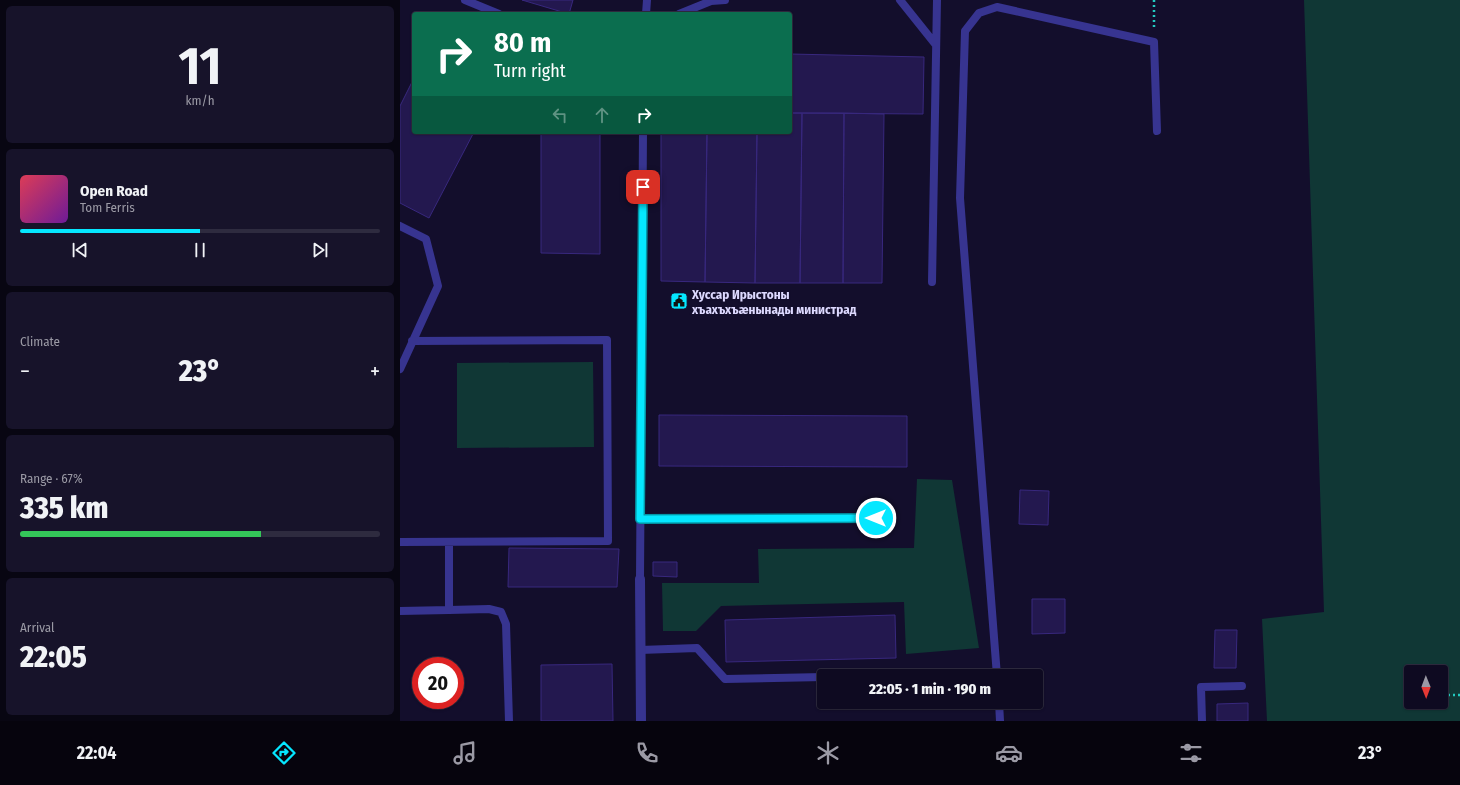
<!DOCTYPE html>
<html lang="en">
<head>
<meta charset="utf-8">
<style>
  :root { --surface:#0e0a21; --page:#17132a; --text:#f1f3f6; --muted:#9b9aa5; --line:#2e2b3f; --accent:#05e7ff }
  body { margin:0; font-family:"Fira Sans Condensed",sans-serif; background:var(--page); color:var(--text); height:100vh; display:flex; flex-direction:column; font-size:15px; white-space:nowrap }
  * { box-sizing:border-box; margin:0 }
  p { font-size:13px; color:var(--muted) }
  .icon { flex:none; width:22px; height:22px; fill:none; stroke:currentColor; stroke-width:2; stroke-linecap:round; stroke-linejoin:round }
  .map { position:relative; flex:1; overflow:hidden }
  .sheet { display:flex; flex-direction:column; gap:6px; padding:6px; background:#080612; width:400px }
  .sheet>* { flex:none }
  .guide { position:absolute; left:12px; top:12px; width:380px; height:122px; border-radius:4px; box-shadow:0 1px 3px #0004,0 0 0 1px var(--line); background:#0b6e4f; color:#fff; overflow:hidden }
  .needle { width:26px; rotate:179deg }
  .buttons { position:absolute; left:1004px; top:665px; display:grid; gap:8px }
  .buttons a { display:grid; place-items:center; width:44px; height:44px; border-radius:4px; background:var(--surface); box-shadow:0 1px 3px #0004,0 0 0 1px var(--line); font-size:20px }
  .speed { position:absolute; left:12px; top:657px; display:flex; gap:8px; font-size:20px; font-weight:700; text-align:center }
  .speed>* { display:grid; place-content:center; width:52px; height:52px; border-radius:50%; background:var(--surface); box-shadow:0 1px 3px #0004,0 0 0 1px var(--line); line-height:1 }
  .speed .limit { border:6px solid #d22; background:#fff; color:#111 }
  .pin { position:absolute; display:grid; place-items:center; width:34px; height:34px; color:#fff; margin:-17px; border-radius:8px; box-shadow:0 2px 6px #0006 }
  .me { position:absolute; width:44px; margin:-22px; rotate:270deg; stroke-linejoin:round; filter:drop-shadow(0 0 3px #0008) }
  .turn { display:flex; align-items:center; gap:14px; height:84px; padding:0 16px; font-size:18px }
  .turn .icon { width:52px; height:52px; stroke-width:2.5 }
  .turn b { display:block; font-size:28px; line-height:34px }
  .lanes { display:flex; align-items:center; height:38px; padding:0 16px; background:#0003; justify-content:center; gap:20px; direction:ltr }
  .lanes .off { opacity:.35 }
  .big { font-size:30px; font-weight:800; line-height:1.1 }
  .sheet .widget { flex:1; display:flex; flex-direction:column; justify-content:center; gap:6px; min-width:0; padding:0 14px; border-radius:6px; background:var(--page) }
  .sheet .dial { align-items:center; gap:0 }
  .dial b { font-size:52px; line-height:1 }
  .song { display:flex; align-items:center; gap:12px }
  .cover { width:48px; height:48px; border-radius:6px; background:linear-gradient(135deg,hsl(350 70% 55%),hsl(280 70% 35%)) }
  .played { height:4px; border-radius:2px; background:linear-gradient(90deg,var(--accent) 50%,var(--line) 50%) }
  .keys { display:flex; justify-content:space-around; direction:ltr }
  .heat { display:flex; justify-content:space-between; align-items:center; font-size:22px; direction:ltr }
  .charge { height:6px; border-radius:3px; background:linear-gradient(90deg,#34c759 67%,var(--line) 0) }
  .trip { position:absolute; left:417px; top:669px; width:226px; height:40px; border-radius:4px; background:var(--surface); box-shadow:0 1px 3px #0004,0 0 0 1px var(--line); font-weight:800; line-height:40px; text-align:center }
  .dock { display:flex; height:64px; justify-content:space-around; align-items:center; background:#06040d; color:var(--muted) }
  .dock .icon { width:28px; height:28px }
  .dock .active { color:var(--accent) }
  .dock b { font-size:18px; color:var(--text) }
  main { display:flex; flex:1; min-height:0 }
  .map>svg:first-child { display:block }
  .green { fill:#103735; fill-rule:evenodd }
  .building { fill:#23184f; stroke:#38287e }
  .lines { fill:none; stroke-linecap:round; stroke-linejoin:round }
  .path { stroke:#23c9bf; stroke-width:2.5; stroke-dasharray:2 3; stroke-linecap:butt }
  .lane { stroke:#373490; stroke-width:8 }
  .street { stroke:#373490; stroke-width:10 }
  .route-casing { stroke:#0396a6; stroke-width:10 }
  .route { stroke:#05e7ff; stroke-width:7 }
  .labels { text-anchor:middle; stroke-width:4; stroke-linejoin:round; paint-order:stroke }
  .poi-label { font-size:13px; font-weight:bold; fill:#ddd9ff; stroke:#130e2c; text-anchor:start }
</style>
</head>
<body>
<main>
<section class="sheet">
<div class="widget dial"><b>11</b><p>km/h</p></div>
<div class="widget">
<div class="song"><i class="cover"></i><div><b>Open Road</b><p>Tom Ferris</p></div></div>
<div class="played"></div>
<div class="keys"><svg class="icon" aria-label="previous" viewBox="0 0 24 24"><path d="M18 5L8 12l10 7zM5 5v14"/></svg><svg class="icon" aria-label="pause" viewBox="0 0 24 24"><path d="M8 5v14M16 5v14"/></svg><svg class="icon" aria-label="next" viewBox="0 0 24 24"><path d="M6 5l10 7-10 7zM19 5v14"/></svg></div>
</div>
<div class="widget"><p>Climate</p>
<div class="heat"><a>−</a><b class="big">23°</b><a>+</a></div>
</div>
<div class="widget"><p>Range · 67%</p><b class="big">335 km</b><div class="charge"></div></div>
<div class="widget"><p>Arrival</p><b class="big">22:05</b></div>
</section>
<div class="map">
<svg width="1060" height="721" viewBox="0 0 1060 721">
  <rect width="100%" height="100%" fill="#130e2c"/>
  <path class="green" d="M904,0H1060V721H867L862,619L924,612ZM1011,672H1041V702H1011Z
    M193,362L194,447L57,448V363Z
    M517,479L552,480L579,648L506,654L504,602L321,606L296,631H263L262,583H359L358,549L514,548Z"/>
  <path class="building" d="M122,0H173L169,14Z
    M390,54L524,57L523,114L390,113Z
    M14,78V132H74L29,218L0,203V106Z
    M390,113H402L400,283H355L357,132H390Z
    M402,113H444L443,283H400Z
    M444,113L484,114L482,283H443Z
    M141,132H200V254L141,253Z
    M261,132H307L305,282L261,281Z
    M307,132H357L355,283L305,282Z
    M259,415L507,416V467L259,466Z
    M620,490L649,491L648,525L619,524Z
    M109,548L219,549L217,587H108Z
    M253,562H277V577L253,576Z
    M632,599H665V633L632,634Z
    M495,615L496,658L326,662L325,620Z
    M815,630H837L836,668H814Z
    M212,664L213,721H141V665Z
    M848,703V721H817V704Z"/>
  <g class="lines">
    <path class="path" d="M754,0V27
      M1048,695H1060"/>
    <path class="lane" d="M65,0L99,14
      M500,0L536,45
      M246,14L247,0
      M279,14L311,1L325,0
      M0,226L26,239L38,286L0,369
      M532,282L537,0
      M240,519H476
      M0,542L208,541L207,340L12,341
      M240,579L243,132
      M49,610L89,609L101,612L106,624L109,721
      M0,611L49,610V542
      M240,650L297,648L325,679L424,677
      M597,676L560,198L565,31L579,13L597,7L754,42L757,131
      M599,702L600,721
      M802,721L801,687L842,686"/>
    <path class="street" d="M240,579L241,721"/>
  </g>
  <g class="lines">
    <g class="route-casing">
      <path id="route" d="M243,187L240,519L476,518"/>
    </g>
    <use href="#route" class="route"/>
  </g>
  <defs>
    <g id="civic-square" transform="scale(0.9)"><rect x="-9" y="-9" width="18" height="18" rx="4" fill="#05e7ff" stroke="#130e2c"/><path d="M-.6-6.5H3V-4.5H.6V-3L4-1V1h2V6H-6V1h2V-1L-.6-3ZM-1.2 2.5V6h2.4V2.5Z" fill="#111"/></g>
  </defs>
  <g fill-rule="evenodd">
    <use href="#civic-square" x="279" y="301"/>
  </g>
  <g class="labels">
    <g class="poi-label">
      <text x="292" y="299">Хуссар Ирыстоны<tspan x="292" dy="15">хъахъхъæнынады министрад</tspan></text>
    </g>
  </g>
</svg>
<div class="buttons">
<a><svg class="needle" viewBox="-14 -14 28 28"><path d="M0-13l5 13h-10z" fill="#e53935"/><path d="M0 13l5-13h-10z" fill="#9b9aa5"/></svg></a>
</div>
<div class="speed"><div class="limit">20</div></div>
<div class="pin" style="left:243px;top:187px;background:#d93025"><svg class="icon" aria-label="arrive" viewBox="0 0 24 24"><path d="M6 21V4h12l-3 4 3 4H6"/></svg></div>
<svg class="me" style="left:476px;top:518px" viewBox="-20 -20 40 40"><circle r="17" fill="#05e7ff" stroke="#fff" stroke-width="3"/><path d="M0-11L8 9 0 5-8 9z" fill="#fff"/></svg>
<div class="trip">22:05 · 1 min · 190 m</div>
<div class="guide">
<div class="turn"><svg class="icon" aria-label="right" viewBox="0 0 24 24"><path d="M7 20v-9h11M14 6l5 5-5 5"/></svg><div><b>80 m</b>Turn right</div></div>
<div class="lanes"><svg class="icon off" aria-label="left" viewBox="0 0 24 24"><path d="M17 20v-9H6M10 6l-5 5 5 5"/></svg><svg class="icon off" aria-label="ahead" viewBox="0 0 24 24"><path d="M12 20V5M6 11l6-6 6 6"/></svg><svg class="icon" aria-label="right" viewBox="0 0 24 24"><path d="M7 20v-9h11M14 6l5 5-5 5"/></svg></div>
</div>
</div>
</main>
<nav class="dock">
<b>22:04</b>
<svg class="icon active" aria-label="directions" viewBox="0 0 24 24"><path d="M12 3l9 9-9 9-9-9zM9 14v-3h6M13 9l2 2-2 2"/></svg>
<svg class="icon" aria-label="music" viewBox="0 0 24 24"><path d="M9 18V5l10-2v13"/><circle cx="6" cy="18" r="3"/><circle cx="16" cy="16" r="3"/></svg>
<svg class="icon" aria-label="phone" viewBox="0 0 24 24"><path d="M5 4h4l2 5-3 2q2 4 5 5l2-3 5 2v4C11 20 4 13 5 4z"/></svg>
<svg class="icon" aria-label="climate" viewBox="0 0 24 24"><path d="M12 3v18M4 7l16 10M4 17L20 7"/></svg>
<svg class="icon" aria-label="car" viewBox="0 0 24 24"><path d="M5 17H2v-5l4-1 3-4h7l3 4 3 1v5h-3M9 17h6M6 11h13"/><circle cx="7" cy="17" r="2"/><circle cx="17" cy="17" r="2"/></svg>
<svg class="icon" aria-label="filters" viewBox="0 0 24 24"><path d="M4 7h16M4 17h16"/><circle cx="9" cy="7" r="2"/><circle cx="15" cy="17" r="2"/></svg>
<b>23°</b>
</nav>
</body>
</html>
